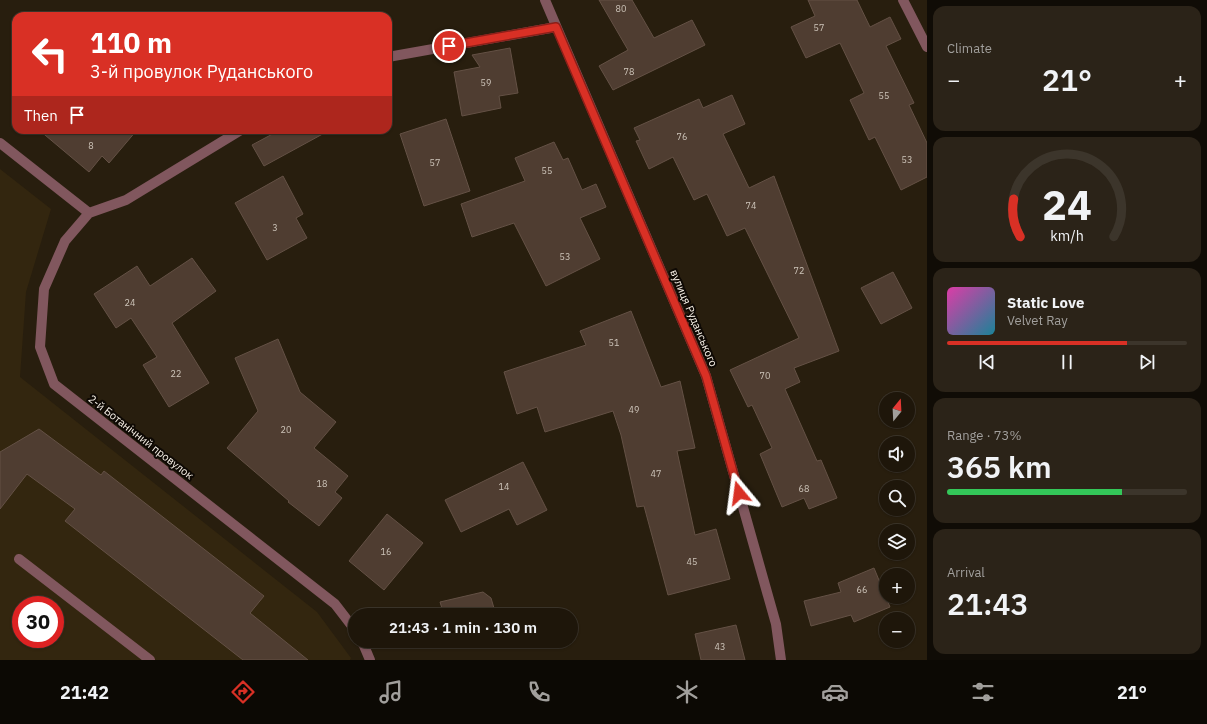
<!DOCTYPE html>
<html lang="en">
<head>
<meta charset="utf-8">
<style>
  :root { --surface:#1e160a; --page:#2b2318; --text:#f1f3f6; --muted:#a19f9c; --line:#3c352b; --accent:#d93025 }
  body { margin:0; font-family:"IBM Plex Sans",sans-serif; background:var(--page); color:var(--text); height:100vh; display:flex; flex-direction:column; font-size:15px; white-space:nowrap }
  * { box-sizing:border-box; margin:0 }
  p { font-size:13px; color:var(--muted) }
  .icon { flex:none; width:22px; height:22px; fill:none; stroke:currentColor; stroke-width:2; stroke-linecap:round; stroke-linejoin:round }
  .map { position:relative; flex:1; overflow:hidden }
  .panel { display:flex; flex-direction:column; gap:6px; padding:6px; background:#100c06; width:280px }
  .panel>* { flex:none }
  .hud { position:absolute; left:12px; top:12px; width:380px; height:122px; border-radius:12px; box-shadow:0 1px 3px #0004,0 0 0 1px var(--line); background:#d93025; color:#fff; overflow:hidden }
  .needle { width:26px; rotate:18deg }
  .fabs { position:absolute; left:879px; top:392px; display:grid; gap:8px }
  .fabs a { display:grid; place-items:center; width:36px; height:36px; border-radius:50%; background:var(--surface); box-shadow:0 1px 3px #0004,0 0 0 1px var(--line); font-size:20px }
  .speed { position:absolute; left:12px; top:596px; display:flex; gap:8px; font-size:20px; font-weight:700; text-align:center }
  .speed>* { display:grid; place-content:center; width:52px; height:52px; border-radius:50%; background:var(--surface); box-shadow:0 1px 3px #0004,0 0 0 1px var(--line); line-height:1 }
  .speed .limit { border:6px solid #d22; background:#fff; color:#111 }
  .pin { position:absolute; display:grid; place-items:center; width:34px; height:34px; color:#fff; margin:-17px; border:2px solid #fff; border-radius:50%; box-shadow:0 1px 4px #0007 }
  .me { position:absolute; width:44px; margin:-22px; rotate:344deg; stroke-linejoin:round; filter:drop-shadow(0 0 3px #0008) }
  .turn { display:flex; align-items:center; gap:14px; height:84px; padding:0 12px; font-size:18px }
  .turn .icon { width:52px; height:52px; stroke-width:2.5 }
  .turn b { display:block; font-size:28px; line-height:34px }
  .then { display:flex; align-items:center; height:38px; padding:0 12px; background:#0003; gap:8px; font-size:15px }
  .big { font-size:30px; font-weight:600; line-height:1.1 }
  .panel .card { flex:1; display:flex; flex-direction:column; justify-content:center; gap:6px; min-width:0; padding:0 14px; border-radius:12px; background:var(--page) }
  .panel .dial { align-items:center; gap:0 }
  .dial svg { height:104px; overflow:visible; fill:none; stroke:var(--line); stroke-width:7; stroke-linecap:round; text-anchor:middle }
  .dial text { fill:var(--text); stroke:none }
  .song { display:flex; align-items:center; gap:12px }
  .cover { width:48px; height:48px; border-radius:6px; background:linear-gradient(135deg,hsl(320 70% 55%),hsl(190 70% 35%)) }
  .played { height:4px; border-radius:2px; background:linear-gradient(90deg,var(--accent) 75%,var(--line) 75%) }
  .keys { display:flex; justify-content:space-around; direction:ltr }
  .heat { display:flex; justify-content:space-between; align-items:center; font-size:22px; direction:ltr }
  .charge { height:6px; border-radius:3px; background:linear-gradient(90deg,#34c759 73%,var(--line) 0) }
  .trip { position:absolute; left:348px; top:608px; width:230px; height:40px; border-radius:20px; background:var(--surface); box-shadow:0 1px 3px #0004,0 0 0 1px var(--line); font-weight:600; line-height:40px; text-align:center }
  .dock { display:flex; height:64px; justify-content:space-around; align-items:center; background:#0c0904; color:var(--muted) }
  .dock .icon { width:28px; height:28px }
  .dock .on { color:var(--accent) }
  .dock b { font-size:18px; color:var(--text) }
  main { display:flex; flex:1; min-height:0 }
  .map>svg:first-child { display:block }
  .built { fill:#33260f; fill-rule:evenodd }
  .building { fill:#4f3d31; stroke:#645145 }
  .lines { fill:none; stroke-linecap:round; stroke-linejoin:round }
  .service { stroke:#81575e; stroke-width:10 }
  .minor { stroke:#81575e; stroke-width:10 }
  .route-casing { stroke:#8d1f18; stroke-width:10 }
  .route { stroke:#d93025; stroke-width:7 }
  .labels { text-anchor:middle; stroke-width:4; stroke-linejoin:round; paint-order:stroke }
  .number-label { font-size:9px; fill:#cec5ba }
  .street-label { font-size:11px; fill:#f9f2e8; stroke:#0e0904 }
</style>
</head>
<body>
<main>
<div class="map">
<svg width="927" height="660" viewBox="0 0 927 660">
  <rect width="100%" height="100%" fill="#281e0e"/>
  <path class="built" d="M0,169L51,209L26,292L20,377L317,612L351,658L350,660H0ZM21,605H55V639H21Z"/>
  <path class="building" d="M599,0H632L654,38L692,20L705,45L613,90L599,66L628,50Z
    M808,0H857L870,27L890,17L901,39L886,46L914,103L909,105L927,143V177L901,190L875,137L869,140L850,100L864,93L840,43L806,58L791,27L815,16Z
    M510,48L518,93L499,96L501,108L462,116L454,72L480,67L472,55Z
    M732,95L745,124L723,134L749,188L774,176L839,351L794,368L800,382L785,389L817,461L821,460L837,498L809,509L804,498L782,507L760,454L772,448L752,405L748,407L730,370L799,338L745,228L727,236L707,194L694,200L673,157L649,169L636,141L640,140L634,128L699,99L703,108Z
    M446,119L470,191L424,206L400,134Z
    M39,130H137L109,163L102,156L89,172Z
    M280,130H330L264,166L252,145Z
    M554,142L563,160L568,158L582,190L596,184L606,207L580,218L600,259L546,286L514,223L472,237L461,204L525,181L515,158Z
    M283,176L303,214L296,218L307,238L267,260L235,203Z
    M192,258L216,291L172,323L209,383L169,407L143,365L157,357L131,318L116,328L94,294L137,266L150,286Z
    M893,272L912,308L881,324L861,288Z
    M631,311L661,387L680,381L695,448L677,451L695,535L716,529L730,579L668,595L644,506L637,507L621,435L613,411L545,432L537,407L517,414L504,372L586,345L580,331Z
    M278,339L300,392L336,422L314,448L348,476L335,492L342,498L319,526L288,502L289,501L227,448L258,411L235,358Z
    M39,429L101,475L104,471L264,596L250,613L308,660H243L65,521L75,509L27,474L0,509V452Z
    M523,462L547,510L517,525L509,509L461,532L445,500Z
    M387,514L423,543L384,590L349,561Z
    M874,568L890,607L854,622L851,615L811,626L804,601L841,592L838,583Z
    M483,592L491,598L496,615H444L440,602Z
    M736,625L745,660H701L695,634Z"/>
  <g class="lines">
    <path class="service" d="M19,559L150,660"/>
    <path class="minor" d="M545,0L706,376L776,624L781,660
      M903,0L927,47
      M388,57L556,27
      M0,143L89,213L126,200L241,130
      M89,213L65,241L44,289L40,347L54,384L335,604L355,630
      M362,641L370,660"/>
  </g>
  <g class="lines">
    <g class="route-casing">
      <path id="route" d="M449,46L556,27L706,376L739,493"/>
    </g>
    <use href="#route" class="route"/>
  </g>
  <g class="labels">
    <g class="number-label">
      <text x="621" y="12">80</text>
      <text x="819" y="31">57</text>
      <text x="629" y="75">78</text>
      <text x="486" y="86">59</text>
      <text x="884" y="99">55</text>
      <text x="682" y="140">76</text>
      <text x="91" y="149">8</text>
      <text x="907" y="163">53</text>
      <text x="435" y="166">57</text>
      <text x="547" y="174">55</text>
      <text x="751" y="209">74</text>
      <text x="275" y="231">3</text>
      <text x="565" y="260">53</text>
      <text x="799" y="274">72</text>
      <text x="130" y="306">24</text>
      <text x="614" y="346">51</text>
      <text x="176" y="377">22</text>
      <text x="765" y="379">70</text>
      <text x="634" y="413">49</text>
      <text x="286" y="433">20</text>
      <text x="656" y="477">47</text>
      <text x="322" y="487">18</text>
      <text x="504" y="490">14</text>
      <text x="804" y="492">68</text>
      <text x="386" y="555">16</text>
      <text x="692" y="565">45</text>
      <text x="862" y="593">66</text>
      <text x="720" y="650">43</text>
    </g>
    <g class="street-label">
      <text transform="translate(694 318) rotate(67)" y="4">вулиця Руданського</text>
      <text transform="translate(141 437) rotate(38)" y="4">2-й Ботанічний провулок</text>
    </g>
  </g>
</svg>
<div class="fabs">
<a><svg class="needle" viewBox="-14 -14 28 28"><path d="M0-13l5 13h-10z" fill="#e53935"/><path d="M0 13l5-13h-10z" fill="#a19f9c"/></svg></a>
<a><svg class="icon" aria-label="sound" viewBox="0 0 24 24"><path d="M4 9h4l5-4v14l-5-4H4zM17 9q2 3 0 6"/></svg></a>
<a><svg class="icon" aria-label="search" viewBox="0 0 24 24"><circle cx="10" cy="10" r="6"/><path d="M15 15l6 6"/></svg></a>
<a><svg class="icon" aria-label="layers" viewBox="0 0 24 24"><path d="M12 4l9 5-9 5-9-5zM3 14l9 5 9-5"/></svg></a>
<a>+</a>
<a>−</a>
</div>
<div class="speed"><div class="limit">30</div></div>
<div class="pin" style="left:449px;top:46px;background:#d93025"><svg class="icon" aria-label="arrive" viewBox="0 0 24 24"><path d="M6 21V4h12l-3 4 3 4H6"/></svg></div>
<svg class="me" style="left:739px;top:493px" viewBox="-20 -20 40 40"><path d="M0-17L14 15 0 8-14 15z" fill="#d93025" stroke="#fff" stroke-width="4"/></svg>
<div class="trip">21:43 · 1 min · 130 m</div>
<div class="hud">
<div class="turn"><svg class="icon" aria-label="left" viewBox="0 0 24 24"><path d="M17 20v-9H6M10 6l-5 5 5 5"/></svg><div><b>110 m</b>3-й провулок Руданського</div></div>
<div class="then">Then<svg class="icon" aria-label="arrive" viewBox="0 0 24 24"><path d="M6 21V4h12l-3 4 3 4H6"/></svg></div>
</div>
</div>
<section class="panel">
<div class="card"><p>Climate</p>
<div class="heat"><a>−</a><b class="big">21°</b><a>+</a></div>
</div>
<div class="card dial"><svg viewBox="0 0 100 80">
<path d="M14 69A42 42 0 1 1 86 69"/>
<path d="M14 69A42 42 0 0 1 9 40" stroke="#d93025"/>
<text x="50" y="56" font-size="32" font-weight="700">24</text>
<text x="50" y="72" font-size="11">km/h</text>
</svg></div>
<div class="card">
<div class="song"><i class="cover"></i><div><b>Static Love</b><p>Velvet Ray</p></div></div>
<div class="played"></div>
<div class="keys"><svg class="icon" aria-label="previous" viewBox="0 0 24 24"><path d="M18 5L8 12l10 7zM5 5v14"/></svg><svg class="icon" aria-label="pause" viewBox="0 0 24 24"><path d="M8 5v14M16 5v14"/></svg><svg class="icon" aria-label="next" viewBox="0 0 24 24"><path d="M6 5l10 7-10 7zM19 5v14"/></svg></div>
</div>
<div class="card"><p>Range · 73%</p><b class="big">365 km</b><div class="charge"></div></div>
<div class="card"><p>Arrival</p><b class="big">21:43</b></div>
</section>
</main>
<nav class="dock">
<b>21:42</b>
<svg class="icon on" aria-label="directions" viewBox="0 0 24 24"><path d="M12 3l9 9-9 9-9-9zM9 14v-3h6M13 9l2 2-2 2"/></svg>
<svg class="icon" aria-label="music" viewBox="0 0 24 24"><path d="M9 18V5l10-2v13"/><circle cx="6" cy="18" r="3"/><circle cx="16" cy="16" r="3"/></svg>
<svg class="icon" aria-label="phone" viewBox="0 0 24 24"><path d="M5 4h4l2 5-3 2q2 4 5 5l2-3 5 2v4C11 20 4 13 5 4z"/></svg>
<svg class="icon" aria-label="climate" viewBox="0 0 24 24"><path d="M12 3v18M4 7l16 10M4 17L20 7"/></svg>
<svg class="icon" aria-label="car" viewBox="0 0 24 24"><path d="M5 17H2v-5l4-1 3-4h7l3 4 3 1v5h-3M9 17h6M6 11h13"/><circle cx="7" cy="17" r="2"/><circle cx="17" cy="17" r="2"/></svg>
<svg class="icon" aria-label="filters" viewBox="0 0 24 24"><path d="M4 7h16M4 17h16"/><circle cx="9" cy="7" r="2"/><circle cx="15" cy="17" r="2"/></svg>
<b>21°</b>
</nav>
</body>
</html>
